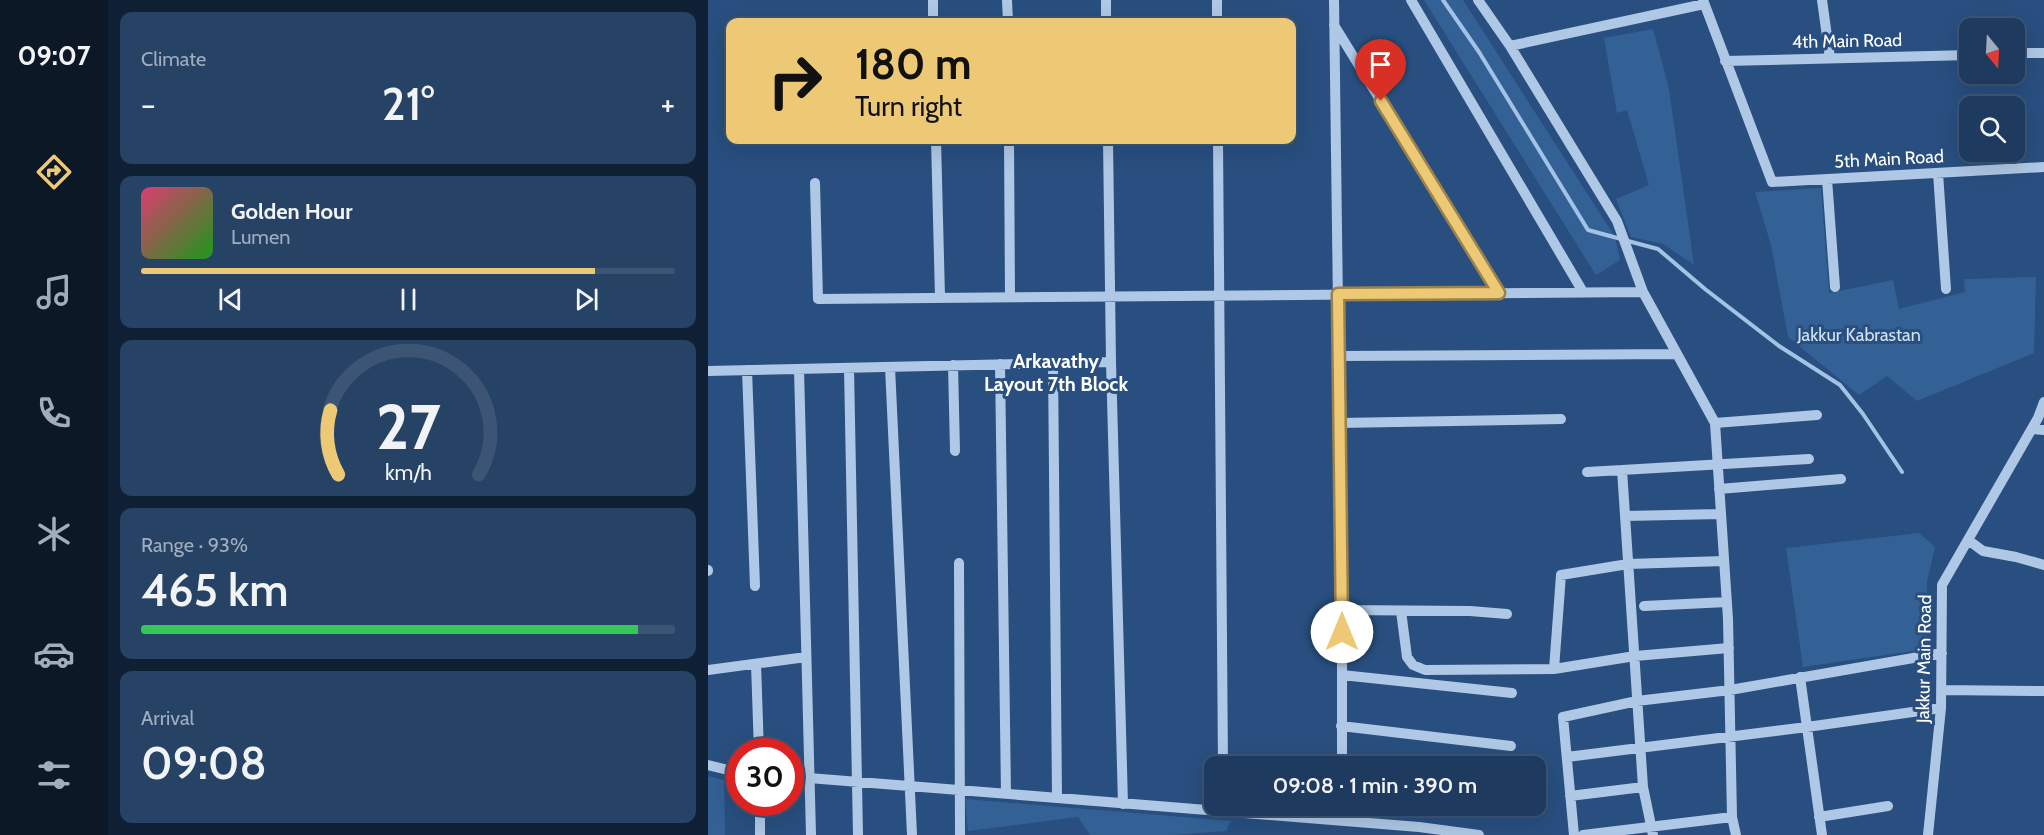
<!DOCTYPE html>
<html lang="en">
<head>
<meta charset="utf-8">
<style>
  :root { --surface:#1e3b5f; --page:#264265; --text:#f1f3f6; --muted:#a1adbd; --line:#3c5574; --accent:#edc875 }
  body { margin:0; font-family:Cabin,sans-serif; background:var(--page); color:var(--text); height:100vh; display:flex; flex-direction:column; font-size:22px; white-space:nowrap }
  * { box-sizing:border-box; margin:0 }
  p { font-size:20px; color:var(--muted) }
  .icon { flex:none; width:33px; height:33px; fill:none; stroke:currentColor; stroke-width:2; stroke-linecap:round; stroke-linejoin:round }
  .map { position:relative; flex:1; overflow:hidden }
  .side { display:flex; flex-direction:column; gap:12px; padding:12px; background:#102034; width:600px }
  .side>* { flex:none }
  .top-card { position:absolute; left:18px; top:18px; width:570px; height:126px; border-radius:12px; box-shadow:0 6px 24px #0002,0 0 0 2px var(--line); background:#edc875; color:#111; overflow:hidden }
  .needle { width:39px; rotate:162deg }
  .tools { position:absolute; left:1251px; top:18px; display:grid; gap:12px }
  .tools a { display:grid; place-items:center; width:66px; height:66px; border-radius:12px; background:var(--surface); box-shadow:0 6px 24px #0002,0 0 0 2px var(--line); font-size:30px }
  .speed { position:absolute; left:18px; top:738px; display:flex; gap:12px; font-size:30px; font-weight:700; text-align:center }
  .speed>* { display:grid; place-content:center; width:78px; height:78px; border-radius:50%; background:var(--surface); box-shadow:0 6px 24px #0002,0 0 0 2px var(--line); line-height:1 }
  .speed .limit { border:9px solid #d22; background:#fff; color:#111 }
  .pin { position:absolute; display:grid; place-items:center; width:51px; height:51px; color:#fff; margin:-62px -26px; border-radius:50% 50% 50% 0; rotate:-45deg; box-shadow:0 0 6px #0007 }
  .pin .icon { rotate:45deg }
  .me { position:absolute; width:66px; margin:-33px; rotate:0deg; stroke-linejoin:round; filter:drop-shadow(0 0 4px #0008) }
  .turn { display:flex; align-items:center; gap:21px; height:126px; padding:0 30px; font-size:27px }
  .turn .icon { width:78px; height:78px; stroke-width:2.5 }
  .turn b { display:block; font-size:42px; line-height:51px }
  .big { font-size:45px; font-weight:600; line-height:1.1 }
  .side .widget { flex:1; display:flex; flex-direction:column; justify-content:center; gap:9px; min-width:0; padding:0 21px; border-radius:12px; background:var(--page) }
  .side .dial { align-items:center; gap:0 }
  .dial svg { height:156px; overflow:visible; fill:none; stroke:var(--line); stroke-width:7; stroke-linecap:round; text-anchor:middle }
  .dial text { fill:var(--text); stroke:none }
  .song { display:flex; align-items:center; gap:18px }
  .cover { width:72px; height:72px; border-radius:9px; background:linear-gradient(135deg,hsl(340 70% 55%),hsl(120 70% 35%)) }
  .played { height:6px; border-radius:3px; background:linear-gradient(90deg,var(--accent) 85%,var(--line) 85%) }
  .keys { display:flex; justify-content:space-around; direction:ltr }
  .heat { display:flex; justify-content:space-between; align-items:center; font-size:33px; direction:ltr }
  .charge { height:9px; border-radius:4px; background:linear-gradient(90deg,#34c759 93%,var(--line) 0) }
  .trip { position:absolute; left:496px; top:756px; width:342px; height:60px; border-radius:12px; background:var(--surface); box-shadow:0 6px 24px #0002,0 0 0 2px var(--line); font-weight:600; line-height:60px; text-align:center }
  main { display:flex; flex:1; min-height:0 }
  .dock { display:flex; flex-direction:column; width:108px; justify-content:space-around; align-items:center; background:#0c1826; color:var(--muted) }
  .dock .icon { width:42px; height:42px }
  .dock .current { color:var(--accent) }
  .dock b { font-size:27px; color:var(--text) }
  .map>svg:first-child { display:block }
  .green { fill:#336196 }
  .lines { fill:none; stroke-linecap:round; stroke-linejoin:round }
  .stream { stroke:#a3c3e5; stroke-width:4 }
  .minor { stroke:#afc8e5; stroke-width:10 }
  .route-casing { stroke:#9a824c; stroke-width:15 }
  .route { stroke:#edc875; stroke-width:10 }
  .labels { text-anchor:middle; stroke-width:6; stroke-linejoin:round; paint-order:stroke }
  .street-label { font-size:18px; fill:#fff; stroke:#284f7f }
  .park-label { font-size:18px; fill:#d1e2f4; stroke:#284f7f }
  .neighbourhood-label { font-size:20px; font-weight:bold; fill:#fff; stroke:#284f7f }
</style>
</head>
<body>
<main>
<nav class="dock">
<b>09:07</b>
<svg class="icon current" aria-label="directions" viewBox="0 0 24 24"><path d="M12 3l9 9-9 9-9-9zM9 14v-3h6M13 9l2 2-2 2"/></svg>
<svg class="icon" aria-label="music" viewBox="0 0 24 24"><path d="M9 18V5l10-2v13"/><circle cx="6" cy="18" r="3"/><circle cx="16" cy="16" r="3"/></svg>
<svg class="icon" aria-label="phone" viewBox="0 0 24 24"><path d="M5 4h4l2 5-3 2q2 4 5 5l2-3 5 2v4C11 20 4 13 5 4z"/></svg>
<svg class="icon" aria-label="climate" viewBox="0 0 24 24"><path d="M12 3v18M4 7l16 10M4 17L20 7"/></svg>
<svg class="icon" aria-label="car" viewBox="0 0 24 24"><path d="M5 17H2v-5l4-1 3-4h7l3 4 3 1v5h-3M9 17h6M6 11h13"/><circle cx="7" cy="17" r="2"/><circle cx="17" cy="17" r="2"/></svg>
<svg class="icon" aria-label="filters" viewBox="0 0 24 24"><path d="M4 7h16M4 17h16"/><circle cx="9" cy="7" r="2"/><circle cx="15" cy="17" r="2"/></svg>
</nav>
<section class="side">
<div class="widget"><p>Climate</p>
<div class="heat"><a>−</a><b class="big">21°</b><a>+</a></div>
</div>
<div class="widget">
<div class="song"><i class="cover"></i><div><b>Golden Hour</b><p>Lumen</p></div></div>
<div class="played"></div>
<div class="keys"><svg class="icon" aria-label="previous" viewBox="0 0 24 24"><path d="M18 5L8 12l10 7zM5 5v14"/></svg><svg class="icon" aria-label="pause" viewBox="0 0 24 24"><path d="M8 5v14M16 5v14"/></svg><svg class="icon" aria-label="next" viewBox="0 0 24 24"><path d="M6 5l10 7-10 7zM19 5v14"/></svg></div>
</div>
<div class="widget dial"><svg viewBox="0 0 100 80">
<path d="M14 69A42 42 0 1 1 86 69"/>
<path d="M14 69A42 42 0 0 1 10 36" stroke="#edc875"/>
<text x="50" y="56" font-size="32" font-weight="700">27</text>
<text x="50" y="72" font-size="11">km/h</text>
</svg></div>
<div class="widget"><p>Range · 93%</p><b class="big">465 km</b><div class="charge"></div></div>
<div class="widget"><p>Arrival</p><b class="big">09:08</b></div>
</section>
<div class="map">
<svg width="1336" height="835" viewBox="0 0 1336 835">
  <rect width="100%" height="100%" fill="#284f7f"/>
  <path class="green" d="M716,0H755L907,237L912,260L888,275Z
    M945,29L961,89L986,265L955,244L923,237L908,199L941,185L919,110L909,113L896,38Z
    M1113,188L1121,293L1185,280L1191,309L1257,292L1256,279L1328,277L1326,353L1209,401L1179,376L1151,395L1080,337L1063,245L1047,192Z
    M1211,533L1227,547L1219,582V649L1095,667L1078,548Z
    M0,776L16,780L17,835H0Z
    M257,799L523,821L518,831L466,835H382L370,817L260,831Z"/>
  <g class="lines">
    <path class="stream" d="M735,0L771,52L880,230L913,239
      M920,241L950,249L997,289L1071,346L1132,385L1155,414L1194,472"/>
    <path class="minor" d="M225,0V22
      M299,0L300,22
      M398,0V22
      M509,0V22
      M626,0L634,610V766
      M703,0L875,292
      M770,0L802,46L909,221L935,292L1007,423L1020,619L1024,817L1028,835
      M995,0L1064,182L1336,167
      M1114,0L1122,58
      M626,25L791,293
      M802,46L996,4
      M1306,53H1336
      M1017,61L1262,55
      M228,140L232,297
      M301,140L302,297
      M400,140L403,362L415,804
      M510,140L515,766
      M1230,173L1238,289
      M1119,179L1127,287
      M107,183L110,299L935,292
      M631,356L969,354
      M345,363L349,798
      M292,364L298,794
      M245,365L247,451
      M182,367L204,835
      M141,368L150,835
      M91,369L103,835
      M39,370L47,586
      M0,371L403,362
      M631,423L853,419
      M1007,423L1109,415
      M1324,429L1336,430
      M879,472L914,470
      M1011,489L1133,479
      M917,516L1013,514
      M1260,540L1275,551L1308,557L1336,565
      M251,563L252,835
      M0,570V571
      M936,606L1019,602
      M634,610L762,611L799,614
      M693,611L699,657L705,665L717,670L846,669L927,656L1021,648
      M48,664L51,752
      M846,669L853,575L920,564L1016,561
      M0,670L98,657
      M634,675L804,693
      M1092,677L1114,835
      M1233,690L1336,691
      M633,726L803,746
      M859,757L1099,727L1233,708
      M0,765L32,773
      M82,778H101L711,827L771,835
      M862,796L935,787
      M52,802V835
      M634,806V821
      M1111,817L1180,806
      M866,835L855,717L929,701L1022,690L1234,653
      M875,835L1024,817
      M945,835L935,787L914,470L1101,459
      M1220,835L1233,708L1234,585L1330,418L1336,402"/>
  </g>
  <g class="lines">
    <g class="route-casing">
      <path id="route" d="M634,632L630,294L791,293L673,101"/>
    </g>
    <use href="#route" class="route"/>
  </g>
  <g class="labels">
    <g class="street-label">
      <text transform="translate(1139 41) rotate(-1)" y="6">4th Main Road</text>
      <text transform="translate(1181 159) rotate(-3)" y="6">5th Main Road</text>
      <text transform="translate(1216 659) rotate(-89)" y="6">Jakkur Main Road</text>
    </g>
    <g class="park-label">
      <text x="1151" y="341">Jakkur Kabrastan</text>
    </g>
    <g class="neighbourhood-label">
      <text x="348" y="368">Arkavathy<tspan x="348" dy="23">Layout 7th Block</tspan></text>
    </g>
  </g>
</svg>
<div class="tools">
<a><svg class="needle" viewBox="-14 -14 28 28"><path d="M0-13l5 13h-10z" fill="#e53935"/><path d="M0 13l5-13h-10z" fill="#a1adbd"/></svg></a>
<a><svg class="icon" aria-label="search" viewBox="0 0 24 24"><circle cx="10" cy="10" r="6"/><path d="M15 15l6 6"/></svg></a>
</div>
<div class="speed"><div class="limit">30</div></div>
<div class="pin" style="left:673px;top:101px;background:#d93025"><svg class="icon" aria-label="arrive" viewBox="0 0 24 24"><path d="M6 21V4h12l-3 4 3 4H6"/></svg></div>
<svg class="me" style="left:634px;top:632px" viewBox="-20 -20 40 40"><circle r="19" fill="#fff"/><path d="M0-13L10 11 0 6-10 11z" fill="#edc875"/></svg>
<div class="trip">09:08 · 1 min · 390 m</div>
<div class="top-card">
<div class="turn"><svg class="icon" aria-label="right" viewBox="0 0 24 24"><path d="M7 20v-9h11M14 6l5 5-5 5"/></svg><div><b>180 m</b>Turn right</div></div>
</div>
</div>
</main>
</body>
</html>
